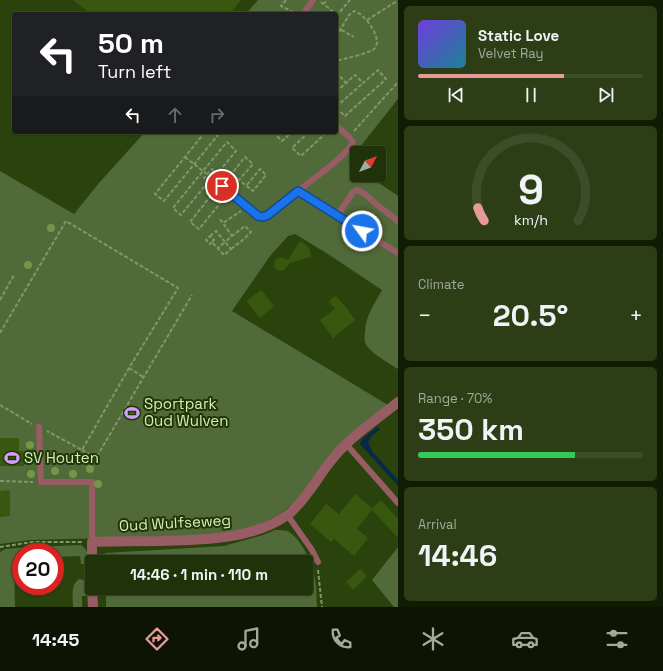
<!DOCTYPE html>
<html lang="en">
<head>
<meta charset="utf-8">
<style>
  :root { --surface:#203209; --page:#2d3e17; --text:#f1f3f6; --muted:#a2aa9c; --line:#3d4d2a; --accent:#e69b98 }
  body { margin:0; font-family:"Space Grotesk",sans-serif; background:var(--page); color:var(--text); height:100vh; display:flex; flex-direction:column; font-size:15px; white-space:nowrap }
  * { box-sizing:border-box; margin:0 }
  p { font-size:13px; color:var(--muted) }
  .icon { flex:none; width:22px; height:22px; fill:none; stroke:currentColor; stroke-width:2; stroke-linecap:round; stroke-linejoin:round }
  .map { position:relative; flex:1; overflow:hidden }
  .drawer { display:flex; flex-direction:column; gap:6px; padding:6px; background:#121c05; width:265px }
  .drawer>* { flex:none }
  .hud { position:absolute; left:12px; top:12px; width:326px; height:122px; border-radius:4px; box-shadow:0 1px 3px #0004,0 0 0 1px var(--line); background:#202124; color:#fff; overflow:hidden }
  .needle { width:26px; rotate:49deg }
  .buttons { position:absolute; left:350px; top:146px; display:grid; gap:8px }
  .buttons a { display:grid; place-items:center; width:36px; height:36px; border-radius:4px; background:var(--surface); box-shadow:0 1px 3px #0004,0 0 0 1px var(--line); font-size:20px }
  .speed { position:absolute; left:12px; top:543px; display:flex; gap:8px; font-size:20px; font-weight:700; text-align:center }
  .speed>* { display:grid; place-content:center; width:52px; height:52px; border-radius:50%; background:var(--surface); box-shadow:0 1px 3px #0004,0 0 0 1px var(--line); line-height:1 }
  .speed .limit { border:6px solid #d22; background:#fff; color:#111 }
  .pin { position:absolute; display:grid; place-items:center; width:34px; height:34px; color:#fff; margin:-17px; border:2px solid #fff; border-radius:50%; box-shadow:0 1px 4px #0007 }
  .me { position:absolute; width:44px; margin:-22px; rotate:302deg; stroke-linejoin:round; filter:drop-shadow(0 0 3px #0008) }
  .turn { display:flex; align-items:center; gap:14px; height:84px; padding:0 20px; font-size:18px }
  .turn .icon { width:52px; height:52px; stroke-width:2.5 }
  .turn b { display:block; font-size:28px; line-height:34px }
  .lanes { display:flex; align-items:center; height:38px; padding:0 20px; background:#0003; justify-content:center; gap:20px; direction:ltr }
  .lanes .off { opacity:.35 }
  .big { font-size:30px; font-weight:600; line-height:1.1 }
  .drawer .widget { flex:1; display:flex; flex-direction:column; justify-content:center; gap:6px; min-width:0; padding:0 14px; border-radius:6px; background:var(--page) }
  .drawer .dial { align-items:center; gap:0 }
  .dial svg { height:104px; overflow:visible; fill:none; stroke:var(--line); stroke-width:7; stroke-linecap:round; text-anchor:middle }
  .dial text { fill:var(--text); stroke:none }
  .song { display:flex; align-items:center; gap:12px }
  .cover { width:48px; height:48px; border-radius:6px; background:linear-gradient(135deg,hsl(260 70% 55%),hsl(190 70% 35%)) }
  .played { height:4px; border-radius:2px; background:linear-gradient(90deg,var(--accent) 65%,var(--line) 65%) }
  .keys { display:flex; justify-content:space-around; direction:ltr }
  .heat { display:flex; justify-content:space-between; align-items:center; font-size:22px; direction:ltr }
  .charge { height:6px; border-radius:3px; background:linear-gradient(90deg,#34c759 70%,var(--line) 0) }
  .trip { position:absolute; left:85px; top:555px; width:228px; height:40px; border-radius:4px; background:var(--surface); box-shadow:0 1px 3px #0004,0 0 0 1px var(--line); font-weight:600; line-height:40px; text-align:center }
  .menu { display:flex; height:64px; justify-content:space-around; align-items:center; background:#0d1404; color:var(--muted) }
  .menu .icon { width:28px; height:28px }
  .menu .current { color:var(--accent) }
  .menu b { font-size:18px; color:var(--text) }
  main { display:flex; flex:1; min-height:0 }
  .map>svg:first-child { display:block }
  .green { fill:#516a39 }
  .water { fill:#072948 }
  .building { fill:#39580f }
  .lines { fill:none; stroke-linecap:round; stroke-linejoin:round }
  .path { stroke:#81976a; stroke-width:2; stroke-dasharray:4 2; stroke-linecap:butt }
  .service { stroke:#985c65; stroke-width:6 }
  .minor { stroke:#985c65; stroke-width:10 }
  .tree { fill:#709846 }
  .route-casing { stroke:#114b97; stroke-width:10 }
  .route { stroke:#1a73e8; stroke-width:7 }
  .labels { text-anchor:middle; stroke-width:4; stroke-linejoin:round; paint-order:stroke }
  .poi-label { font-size:15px; fill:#d6eac6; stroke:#203800; text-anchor:start }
  .street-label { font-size:15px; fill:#d6eac6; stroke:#203800 }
</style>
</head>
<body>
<main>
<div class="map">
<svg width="398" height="607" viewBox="0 0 398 607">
  <rect width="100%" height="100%" fill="#2a420c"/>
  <path class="green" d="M258,0H398V99L348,162L357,168V175H367L398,196V369C390,364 367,351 365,342C364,339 365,335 365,332C366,314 374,305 382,290L328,254L295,234L288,236L270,256L232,311L388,405L319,469L298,498L290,506L279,515L255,527L222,535L30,540L0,544V171L74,214L99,183L145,132H336V14H246Z
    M275,530C279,530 284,530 287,531C301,537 313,565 315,579C317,588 316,598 317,607H106V588H306V562H105V553L224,546L263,535Z
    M81,545C88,550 87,553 89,562L86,564H81L80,556L55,557V552H21V566L14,567L15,607H0V552L5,549L30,547Z
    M398,547V607H394L372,580Z
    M79,579C89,580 89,587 90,596H82V607H73C73,597 70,586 79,579Z"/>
  <path class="water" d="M377,427L380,429L371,437L368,442L372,451L398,480V486L360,444C363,436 372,432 377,427Z"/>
  <path class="building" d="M73,0H241L230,14H91Z
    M300,241L309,247L311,257L290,263L284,270L278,271L274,266L275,260L280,257L288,260Z
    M261,290L274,306L260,318L246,301Z
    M336,296L345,306L355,320L333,338L320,320L335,309L329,302L332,298Z
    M0,438H19V451H23L24,466H0Z
    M10,490V516L0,517V491Z
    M355,494L372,508L381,500L398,519V538L372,510L357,529L368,538L354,556L334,539L331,542L310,524L326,504L339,514Z
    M360,569L367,576L353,590L346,582Z"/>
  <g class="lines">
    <path class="path" d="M286,0L281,6L295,13
      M321,2L336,14
      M323,4L328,0
      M336,14L337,15L350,0
      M367,20L397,1
      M336,27L354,37
      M336,37L349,15L354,11C364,13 383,38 375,48C371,53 347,58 340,60H336
      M336,76L338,74L346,83
      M336,92L355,75L363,83L378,70L386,79L345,116L336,108
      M336,107L363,83
      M354,131L398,82
      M205,132L155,194L164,201L218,135L214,132
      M275,132L274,133L282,141L292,132
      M309,132L292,148L301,156L326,133L325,132
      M185,157L203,171L173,208L181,215L208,182
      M207,174L203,171L227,142L236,151L217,174
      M232,174L239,180
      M226,181L245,157L253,164L239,180L253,191L266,175L260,169L246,186
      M214,185L213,186L204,178L212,169L221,177V178
      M213,193L222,201L199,229L190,222L213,193L216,191
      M220,219L223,223
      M210,236L216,231L225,242L232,236L223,223L241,211
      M212,242L210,244L206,240L210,236L214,240L212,242L224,255L231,249L225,242L218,248
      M231,249L244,239L251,232L245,226L232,236
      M0,300L14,275
      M0,333L66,221L178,288L129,368L82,450L47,431
      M129,368L143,377
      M0,405L32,424
      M82,450L96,458L192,295
      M0,481L33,482
      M0,547L32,542H83
      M318,570L322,607"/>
    <path class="service" d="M303,14L313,0
      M222,186L258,216L263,217L268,215L298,191L337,216
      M298,191C310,181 348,155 353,142L349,137L336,125
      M398,221L377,205L365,194L357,190L353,192L337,216L398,253
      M39,427L41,482H92V542
      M346,444L398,503
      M288,516L312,550L318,562"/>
    <path class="minor" d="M92,562V542C115,541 137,541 159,541C200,540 251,540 286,516C290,514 292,511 295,508C309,494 318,477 330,462C348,438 375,421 398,402
      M92,588L93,607"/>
  </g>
  <g class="tree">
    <circle cx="51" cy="228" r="4"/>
    <circle cx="28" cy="265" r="4"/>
    <circle cx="30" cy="445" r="4"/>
    <circle cx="53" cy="457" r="4"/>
    <circle cx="75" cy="460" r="4"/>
    <circle cx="90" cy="469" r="4"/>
    <circle cx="55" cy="471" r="4"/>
    <circle cx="31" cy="474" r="4"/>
    <circle cx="73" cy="474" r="4"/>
    <circle cx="98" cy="484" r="4"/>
  </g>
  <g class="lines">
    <g class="route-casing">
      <path id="route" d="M222,186L258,216L263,217L268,215L298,191L362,231"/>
    </g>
    <use href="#route" class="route"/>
  </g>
  <defs>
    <g id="stadium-bare" transform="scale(1.2)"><path d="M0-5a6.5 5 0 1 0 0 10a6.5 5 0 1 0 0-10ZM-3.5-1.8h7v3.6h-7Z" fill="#d59cfb" stroke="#203800" stroke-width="2.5" paint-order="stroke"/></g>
  </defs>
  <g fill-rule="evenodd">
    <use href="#stadium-bare" x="132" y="413"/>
    <use href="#stadium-bare" x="12" y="458"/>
  </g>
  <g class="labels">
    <g class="poi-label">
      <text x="144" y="409">Sportpark<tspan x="144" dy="17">Oud Wulven</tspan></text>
      <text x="24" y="463">SV Houten</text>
    </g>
    <g class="street-label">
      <text transform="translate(175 523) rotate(-3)" y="5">Oud Wulfseweg</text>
    </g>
  </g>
</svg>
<div class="buttons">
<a><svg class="needle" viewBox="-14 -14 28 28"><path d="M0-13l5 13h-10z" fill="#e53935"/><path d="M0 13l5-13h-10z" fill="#a2aa9c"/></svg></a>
</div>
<div class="speed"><div class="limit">20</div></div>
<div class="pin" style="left:222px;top:186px;background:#d93025"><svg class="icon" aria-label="arrive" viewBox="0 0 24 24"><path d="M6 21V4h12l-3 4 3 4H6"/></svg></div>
<svg class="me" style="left:362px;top:231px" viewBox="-20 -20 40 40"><circle r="17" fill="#1a73e8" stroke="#fff" stroke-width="3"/><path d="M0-11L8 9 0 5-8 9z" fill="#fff"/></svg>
<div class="trip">14:46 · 1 min · 110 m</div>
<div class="hud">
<div class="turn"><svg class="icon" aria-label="left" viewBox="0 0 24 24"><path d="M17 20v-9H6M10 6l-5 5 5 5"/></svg><div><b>50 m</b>Turn left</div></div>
<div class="lanes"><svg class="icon" aria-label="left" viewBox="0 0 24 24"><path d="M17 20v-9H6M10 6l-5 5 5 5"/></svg><svg class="icon off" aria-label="ahead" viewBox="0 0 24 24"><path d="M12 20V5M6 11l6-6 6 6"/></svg><svg class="icon off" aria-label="right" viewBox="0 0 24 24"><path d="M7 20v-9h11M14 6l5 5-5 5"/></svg></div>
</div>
</div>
<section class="drawer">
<div class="widget">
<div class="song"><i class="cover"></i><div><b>Static Love</b><p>Velvet Ray</p></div></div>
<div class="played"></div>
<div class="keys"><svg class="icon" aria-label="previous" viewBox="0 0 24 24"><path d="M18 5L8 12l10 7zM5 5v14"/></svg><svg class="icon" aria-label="pause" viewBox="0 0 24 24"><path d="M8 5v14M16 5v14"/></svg><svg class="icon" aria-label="next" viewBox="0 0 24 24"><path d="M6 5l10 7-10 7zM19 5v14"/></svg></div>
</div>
<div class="widget dial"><svg viewBox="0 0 100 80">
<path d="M14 69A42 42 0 1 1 86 69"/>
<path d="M14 69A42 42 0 0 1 9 59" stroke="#e69b98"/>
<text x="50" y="56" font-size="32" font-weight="700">9</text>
<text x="50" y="72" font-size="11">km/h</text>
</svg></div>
<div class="widget"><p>Climate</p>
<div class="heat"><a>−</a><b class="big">20.5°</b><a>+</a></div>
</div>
<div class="widget"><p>Range · 70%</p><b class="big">350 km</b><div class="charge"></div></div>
<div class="widget"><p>Arrival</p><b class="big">14:46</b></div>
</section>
</main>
<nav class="menu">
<b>14:45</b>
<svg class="icon current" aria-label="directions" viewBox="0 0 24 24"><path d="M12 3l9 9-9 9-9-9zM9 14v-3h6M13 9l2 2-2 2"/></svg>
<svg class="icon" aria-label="music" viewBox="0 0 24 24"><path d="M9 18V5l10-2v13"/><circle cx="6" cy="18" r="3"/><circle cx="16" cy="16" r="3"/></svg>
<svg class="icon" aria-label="phone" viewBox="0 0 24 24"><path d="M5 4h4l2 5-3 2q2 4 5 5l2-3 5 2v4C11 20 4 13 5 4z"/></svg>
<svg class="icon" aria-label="climate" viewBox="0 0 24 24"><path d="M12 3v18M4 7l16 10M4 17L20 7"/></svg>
<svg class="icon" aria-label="car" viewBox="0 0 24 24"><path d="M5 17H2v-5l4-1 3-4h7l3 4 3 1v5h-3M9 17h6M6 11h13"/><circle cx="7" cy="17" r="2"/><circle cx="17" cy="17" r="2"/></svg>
<svg class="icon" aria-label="filters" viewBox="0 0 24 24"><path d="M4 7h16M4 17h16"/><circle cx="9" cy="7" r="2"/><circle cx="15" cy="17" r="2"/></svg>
</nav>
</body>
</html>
